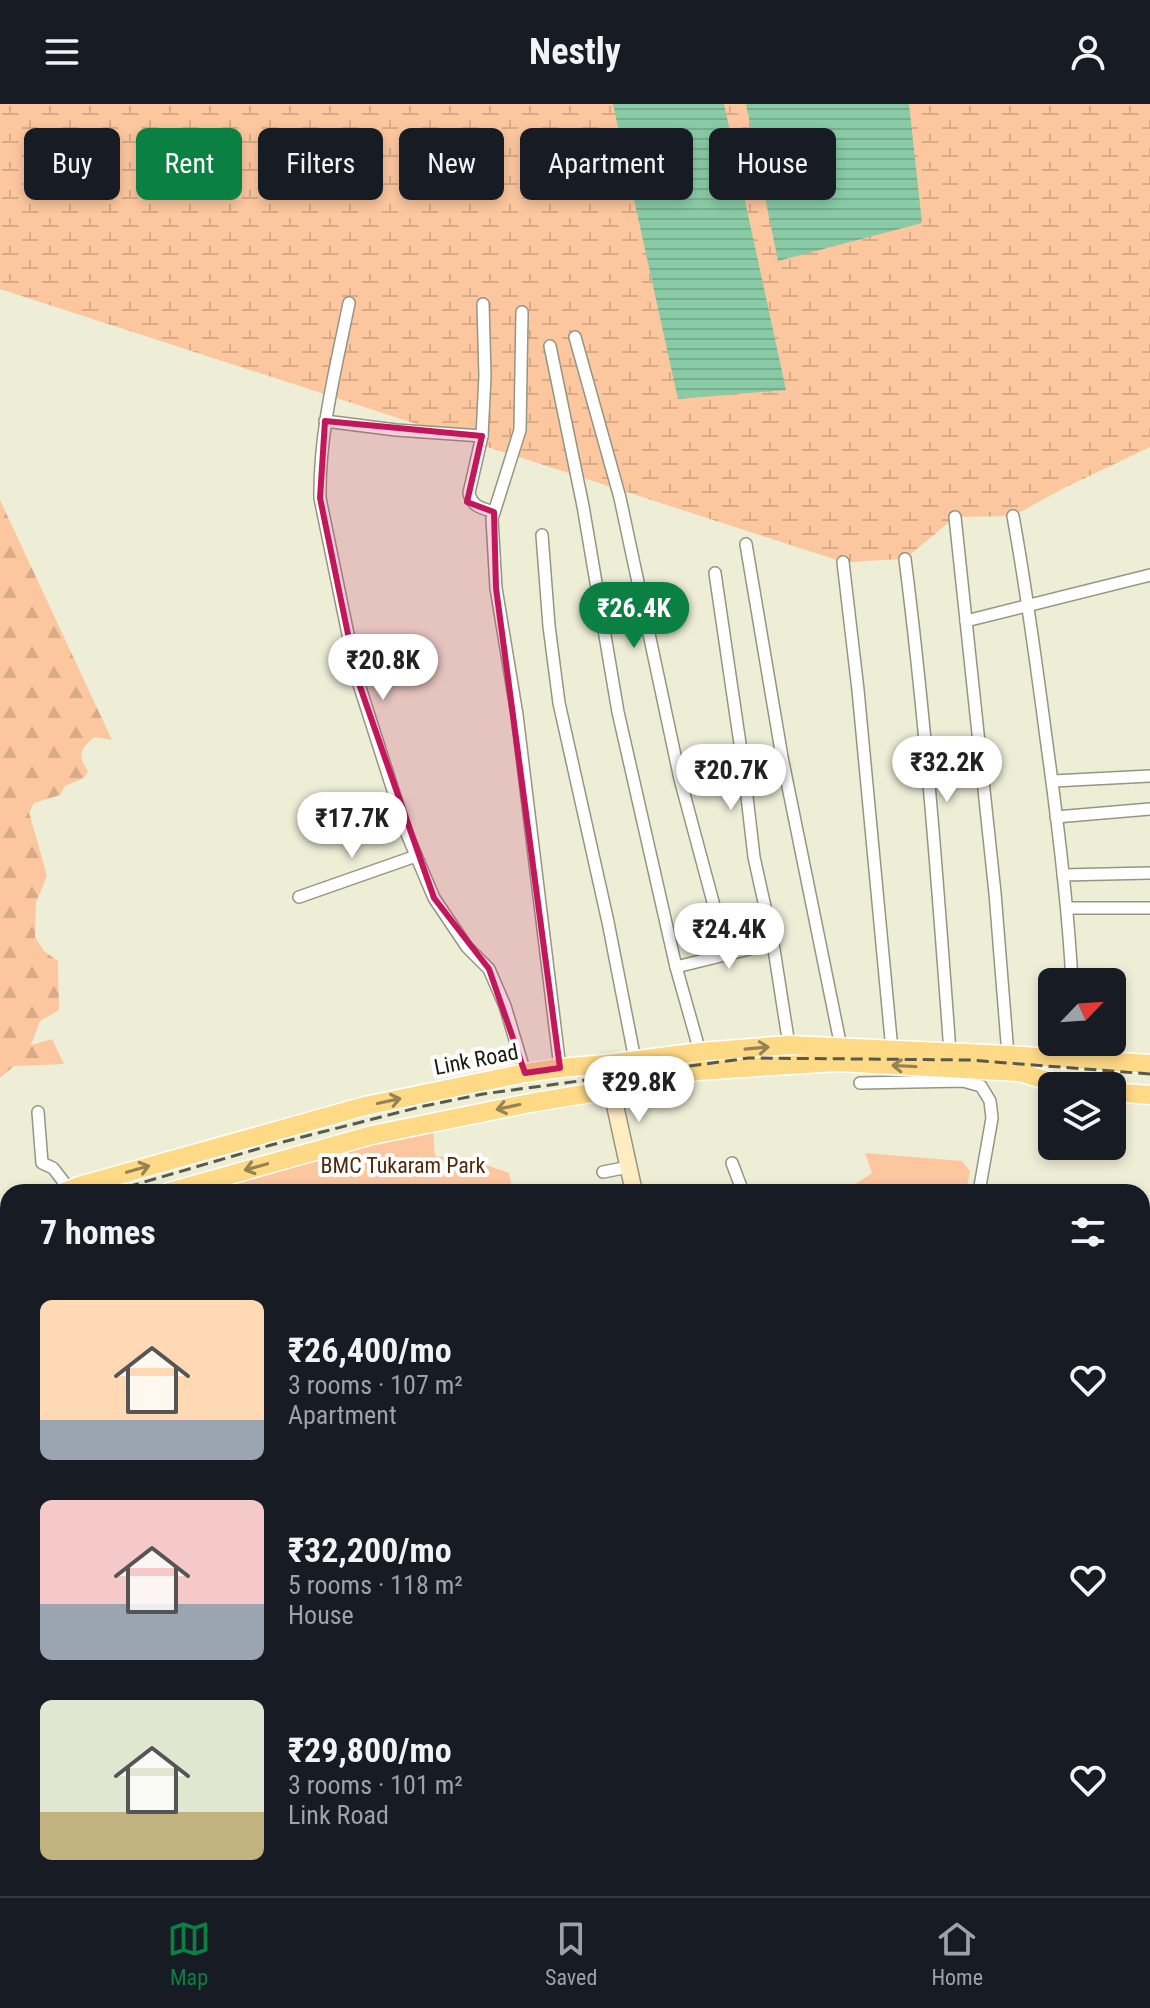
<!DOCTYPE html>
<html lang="en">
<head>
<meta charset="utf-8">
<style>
	body { margin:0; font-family:"Roboto Condensed",sans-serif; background:#20242c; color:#f1f3f6; height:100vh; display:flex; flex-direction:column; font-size:30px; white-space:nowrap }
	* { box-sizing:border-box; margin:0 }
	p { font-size:26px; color:#9ea1a6 }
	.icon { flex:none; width:44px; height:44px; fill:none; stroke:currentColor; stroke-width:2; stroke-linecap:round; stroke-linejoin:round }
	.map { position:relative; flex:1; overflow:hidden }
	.panel { position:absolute; left:0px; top:1080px; width:1150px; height:712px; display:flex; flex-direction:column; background:#171b24; border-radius:24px 24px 0 0; box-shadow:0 4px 12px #0003 }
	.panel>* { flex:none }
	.top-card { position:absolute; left:24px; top:24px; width:1102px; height:72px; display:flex; gap:16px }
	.needle { width:52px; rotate:65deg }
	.fabs { position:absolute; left:1038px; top:864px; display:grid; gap:16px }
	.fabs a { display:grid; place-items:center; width:88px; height:88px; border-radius:12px; background:#171b24; box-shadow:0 4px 12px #0003; font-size:40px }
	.price { position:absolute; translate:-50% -68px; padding:0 18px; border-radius:28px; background:#fff; color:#222; font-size:26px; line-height:52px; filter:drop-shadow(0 2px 4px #0008) }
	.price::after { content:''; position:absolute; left:50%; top:48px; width:24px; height:18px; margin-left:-12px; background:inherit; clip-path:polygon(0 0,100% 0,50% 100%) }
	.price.current { background:#0b8043; color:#fff }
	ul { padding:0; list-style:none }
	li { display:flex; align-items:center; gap:24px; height:200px; padding:0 40px }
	li span { display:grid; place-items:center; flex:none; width:224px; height:160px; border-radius:12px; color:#555 }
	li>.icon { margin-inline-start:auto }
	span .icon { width:96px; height:96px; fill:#fffc; stroke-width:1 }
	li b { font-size:34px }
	h2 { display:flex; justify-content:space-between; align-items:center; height:96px; padding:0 40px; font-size:34px }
	.pill { padding:0 28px; border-radius:12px; background:#171b24; box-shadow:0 4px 12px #0003; font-size:28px; line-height:72px }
	.pill.current { background:#0b8043; color:#fff }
	header { display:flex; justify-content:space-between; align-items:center; height:104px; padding:0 40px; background:#171b24; font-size:36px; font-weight:700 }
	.tabs { display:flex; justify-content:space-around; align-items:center; height:112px; border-top:2px solid #363941; background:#171b24; font-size:22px; color:#9ea1a6 }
	.tabs a { display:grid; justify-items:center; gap:4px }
	.tabs .current { color:#0b8043 }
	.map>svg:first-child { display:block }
</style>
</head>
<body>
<header><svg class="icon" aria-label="menu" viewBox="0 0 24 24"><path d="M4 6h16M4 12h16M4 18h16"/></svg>Nestly<svg class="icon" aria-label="person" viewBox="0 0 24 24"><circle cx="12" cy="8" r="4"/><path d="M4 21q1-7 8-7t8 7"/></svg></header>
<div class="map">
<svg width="1150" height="1792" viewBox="0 0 1150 1792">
	<defs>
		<pattern id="forest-firs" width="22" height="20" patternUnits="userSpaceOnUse" patternTransform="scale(2)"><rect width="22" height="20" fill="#fcc69f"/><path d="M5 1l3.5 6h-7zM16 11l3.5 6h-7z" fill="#d7aa88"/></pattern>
		<pattern id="wetland-marsh" width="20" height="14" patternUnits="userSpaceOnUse" patternTransform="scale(2)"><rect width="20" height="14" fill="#fcc69f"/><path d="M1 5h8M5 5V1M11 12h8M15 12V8" fill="none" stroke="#d7aa88"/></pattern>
		<pattern id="water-rules" width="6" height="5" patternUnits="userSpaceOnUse" patternTransform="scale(2)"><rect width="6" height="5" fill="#89cba6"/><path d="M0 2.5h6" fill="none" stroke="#76ae8e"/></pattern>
	</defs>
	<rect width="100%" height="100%" fill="#eeeed7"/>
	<!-- green -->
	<g fill="#fcc69f">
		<polygon points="433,1026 435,1052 472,1056 509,1069 513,1088 191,1088 322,1051"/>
		<polygon points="865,1049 962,1057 970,1067 968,1078 964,1088 852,1088 849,1084 872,1069"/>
		<polygon points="1142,1265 1150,1278 1150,1376 1142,1374"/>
		<polygon points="870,1784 973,1784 976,1792 871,1792"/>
	</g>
	<!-- forest -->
	<path fill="url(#forest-firs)" d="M0,396L112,636L94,633C80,646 77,651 88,667L84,674L65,682L60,691L34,699L29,708L47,772L36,798L35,833L44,847L58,857L59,906L40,917L31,941L52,935L64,960L14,962L0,974Z"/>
	<!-- wetland -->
	<polygon fill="url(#wetland-marsh)" points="0,0 1150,0 1150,343 1064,384 1013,412 955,413 905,455 843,458 0,185"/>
	<!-- water -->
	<g fill="url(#water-rules)">
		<polygon points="613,0 724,0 786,286 678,295"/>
		<polygon points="746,0 909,0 922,119 778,157"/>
	</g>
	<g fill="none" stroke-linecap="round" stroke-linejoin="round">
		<defs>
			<g id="street">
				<path d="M349,199C336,264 319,328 320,394L357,574L407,730L434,794L467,843L489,865L505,902L525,969"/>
				<path d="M483,200L485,272L482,332L469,389C472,403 482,404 494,408"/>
				<polyline points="522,208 520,326 492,415 496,484 517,611 560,964"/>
				<polyline points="575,233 620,394 680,675 727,850"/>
				<polyline points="550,242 583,402 618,608 676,863 700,948"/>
				<polyline points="325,317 396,326 482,332"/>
				<path d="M1013,412C1027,488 1037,565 1047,641C1058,720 1068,799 1072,878"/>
				<polyline points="955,413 995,789 1008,951"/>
				<polyline points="542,431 549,522 559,599 608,818 635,956"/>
				<polyline points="746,440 782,653 841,943"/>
				<path d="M905,455C926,619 938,784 950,948"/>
				<polyline points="843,458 858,586 892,946"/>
				<polyline points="715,469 744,667 754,753 773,839 789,941"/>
				<polyline points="966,517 1150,471"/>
				<polyline points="1053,677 1150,672"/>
				<polyline points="1056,713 1150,705"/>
				<polyline points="1063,771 1150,769"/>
				<polyline points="299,793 416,752"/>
				<polyline points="1067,804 1150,804"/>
				<polyline points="676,863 773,839"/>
				<polyline points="1075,938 1076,955"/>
				<polyline points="860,979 963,977 981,982 990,997 992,1014 979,1088"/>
				<polyline points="38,1008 42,1059 53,1064 70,1086"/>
				<polyline points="732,1059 743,1088"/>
				<polyline points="603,1068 629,1063"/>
				<polyline points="1142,1251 1150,1253"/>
				<polyline points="0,1326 8,1321"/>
				<polyline points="1142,1383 1150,1385"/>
				<polyline points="1142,1440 1150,1430"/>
				<polyline points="0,1557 8,1555"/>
				<polyline points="0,1736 8,1732"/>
				<polyline points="0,1772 8,1775"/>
				<polyline points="18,1784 25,1792"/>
				<polyline points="260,1784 264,1792"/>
				<polyline points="782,1784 783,1792"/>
				<polyline points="58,1792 77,1784"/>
				<polyline points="357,1792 366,1784"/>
			</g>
			<g id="secondary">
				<polyline points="606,960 634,1088"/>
				<polyline points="1142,1755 1150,1759"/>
				<polyline points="696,1792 728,1784"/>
			</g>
			<g id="primary">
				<polyline points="1112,988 1150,991"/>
				<polyline points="64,1088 79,1082 365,1002 525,969 560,964 606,960 700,948 789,941 1008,951 1150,960"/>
				<polyline points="169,1088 372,1031 530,999 646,980 697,967 837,958 1020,968 1064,982"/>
				<polyline points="0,1112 8,1109"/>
				<polyline points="0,1138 8,1135"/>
			</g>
		</defs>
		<!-- street casing -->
		<use href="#street" stroke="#959580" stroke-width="14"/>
		<!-- secondary casing -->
		<use href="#secondary" stroke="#959580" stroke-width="19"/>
		<!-- primary casing -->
		<use href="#primary" stroke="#fff" stroke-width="21"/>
		<!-- street -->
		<use href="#street" stroke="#fff" stroke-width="11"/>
		<!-- secondary -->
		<use href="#secondary" stroke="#ffecc3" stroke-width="16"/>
		<!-- primary -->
		<use href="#primary" stroke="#fed986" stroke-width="18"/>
		<!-- rail -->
		<g stroke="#59594c" stroke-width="3" stroke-dasharray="12 6" stroke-linecap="butt">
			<polyline points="110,1088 271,1041 424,1002 483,990 749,954 969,956 1150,970"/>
			<polyline points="0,1134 8,1131"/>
		</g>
	</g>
	<!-- one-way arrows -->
	<defs><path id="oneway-shaft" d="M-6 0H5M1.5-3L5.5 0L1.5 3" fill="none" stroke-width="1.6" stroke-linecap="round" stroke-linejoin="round" transform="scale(2)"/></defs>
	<g stroke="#978352">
		<use href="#oneway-shaft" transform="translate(757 944) rotate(-5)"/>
		<use href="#oneway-shaft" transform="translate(904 962) rotate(-177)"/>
		<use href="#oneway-shaft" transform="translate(389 997) rotate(-12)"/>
		<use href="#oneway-shaft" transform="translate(508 1003) rotate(168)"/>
		<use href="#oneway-shaft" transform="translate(256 1063) rotate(164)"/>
		<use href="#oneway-shaft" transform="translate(138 1065) rotate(-16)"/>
	</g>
	<!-- marked area -->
	<path fill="#c2185b" fill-opacity="0.2" stroke="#c2185b" stroke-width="6" stroke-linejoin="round" d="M325,317L482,332L467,398L494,408L496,484L560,964L525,969L489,865L434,794L357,574L320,394Z"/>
	<g text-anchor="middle" stroke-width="8" stroke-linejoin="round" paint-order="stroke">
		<!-- street labels -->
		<g font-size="22" fill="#1a1a12" stroke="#fff">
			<text transform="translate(476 955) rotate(-11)" y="8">Link Road</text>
		</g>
		<!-- park labels -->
		<g font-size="22" fill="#4f2a0a" stroke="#fff">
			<text x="403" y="1069">BMC Tukaram Park</text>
		</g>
	</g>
</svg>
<div class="fabs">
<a><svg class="needle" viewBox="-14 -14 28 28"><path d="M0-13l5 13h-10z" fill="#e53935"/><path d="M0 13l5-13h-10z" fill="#9ea1a6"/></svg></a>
<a><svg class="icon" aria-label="layers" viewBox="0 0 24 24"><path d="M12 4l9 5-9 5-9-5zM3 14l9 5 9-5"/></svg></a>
</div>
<b class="price current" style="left:634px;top:546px">₹26.4K</b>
<b class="price" style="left:383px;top:598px">₹20.8K</b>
<b class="price" style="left:947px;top:700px">₹32.2K</b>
<b class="price" style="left:731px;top:708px">₹20.7K</b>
<b class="price" style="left:352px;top:756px">₹17.7K</b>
<b class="price" style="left:729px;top:867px">₹24.4K</b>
<b class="price" style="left:639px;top:1020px">₹29.8K</b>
<div class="top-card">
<a class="pill">Buy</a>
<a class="pill current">Rent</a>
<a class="pill">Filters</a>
<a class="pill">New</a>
<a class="pill">Apartment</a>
<a class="pill">House</a>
</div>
<section class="panel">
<h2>7 homes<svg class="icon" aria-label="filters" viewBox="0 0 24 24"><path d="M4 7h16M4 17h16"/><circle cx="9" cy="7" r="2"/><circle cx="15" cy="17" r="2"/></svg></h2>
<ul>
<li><span style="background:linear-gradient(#ffd9b3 75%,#9aa5b1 0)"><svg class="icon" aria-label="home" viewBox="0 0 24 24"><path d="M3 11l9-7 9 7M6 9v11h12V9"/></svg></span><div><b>₹26,400/mo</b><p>3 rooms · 107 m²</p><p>Apartment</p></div><svg class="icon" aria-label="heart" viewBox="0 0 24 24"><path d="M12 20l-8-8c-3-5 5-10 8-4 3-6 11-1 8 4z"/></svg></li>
<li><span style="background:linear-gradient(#f6c9c9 65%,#9aa5b1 0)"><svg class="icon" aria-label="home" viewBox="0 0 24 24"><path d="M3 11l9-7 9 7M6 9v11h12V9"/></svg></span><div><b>₹32,200/mo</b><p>5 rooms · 118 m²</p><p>House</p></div><svg class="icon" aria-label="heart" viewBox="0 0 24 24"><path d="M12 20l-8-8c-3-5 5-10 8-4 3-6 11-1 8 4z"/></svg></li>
<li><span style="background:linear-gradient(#dfe7d0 70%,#c2b280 0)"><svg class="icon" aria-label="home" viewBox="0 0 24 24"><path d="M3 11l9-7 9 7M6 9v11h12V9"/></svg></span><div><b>₹29,800/mo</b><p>3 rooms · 101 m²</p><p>Link Road</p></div><svg class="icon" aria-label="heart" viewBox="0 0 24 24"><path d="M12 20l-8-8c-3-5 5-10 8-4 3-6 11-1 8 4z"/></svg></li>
</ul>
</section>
</div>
<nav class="tabs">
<a class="current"><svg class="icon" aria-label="map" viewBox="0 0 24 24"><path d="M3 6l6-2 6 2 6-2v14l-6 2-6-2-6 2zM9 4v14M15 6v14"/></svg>Map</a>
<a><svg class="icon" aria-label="saved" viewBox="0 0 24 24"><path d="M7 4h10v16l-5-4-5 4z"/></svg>Saved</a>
<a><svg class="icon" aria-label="home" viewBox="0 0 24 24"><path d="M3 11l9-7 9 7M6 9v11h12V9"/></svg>Home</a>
</nav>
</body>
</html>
